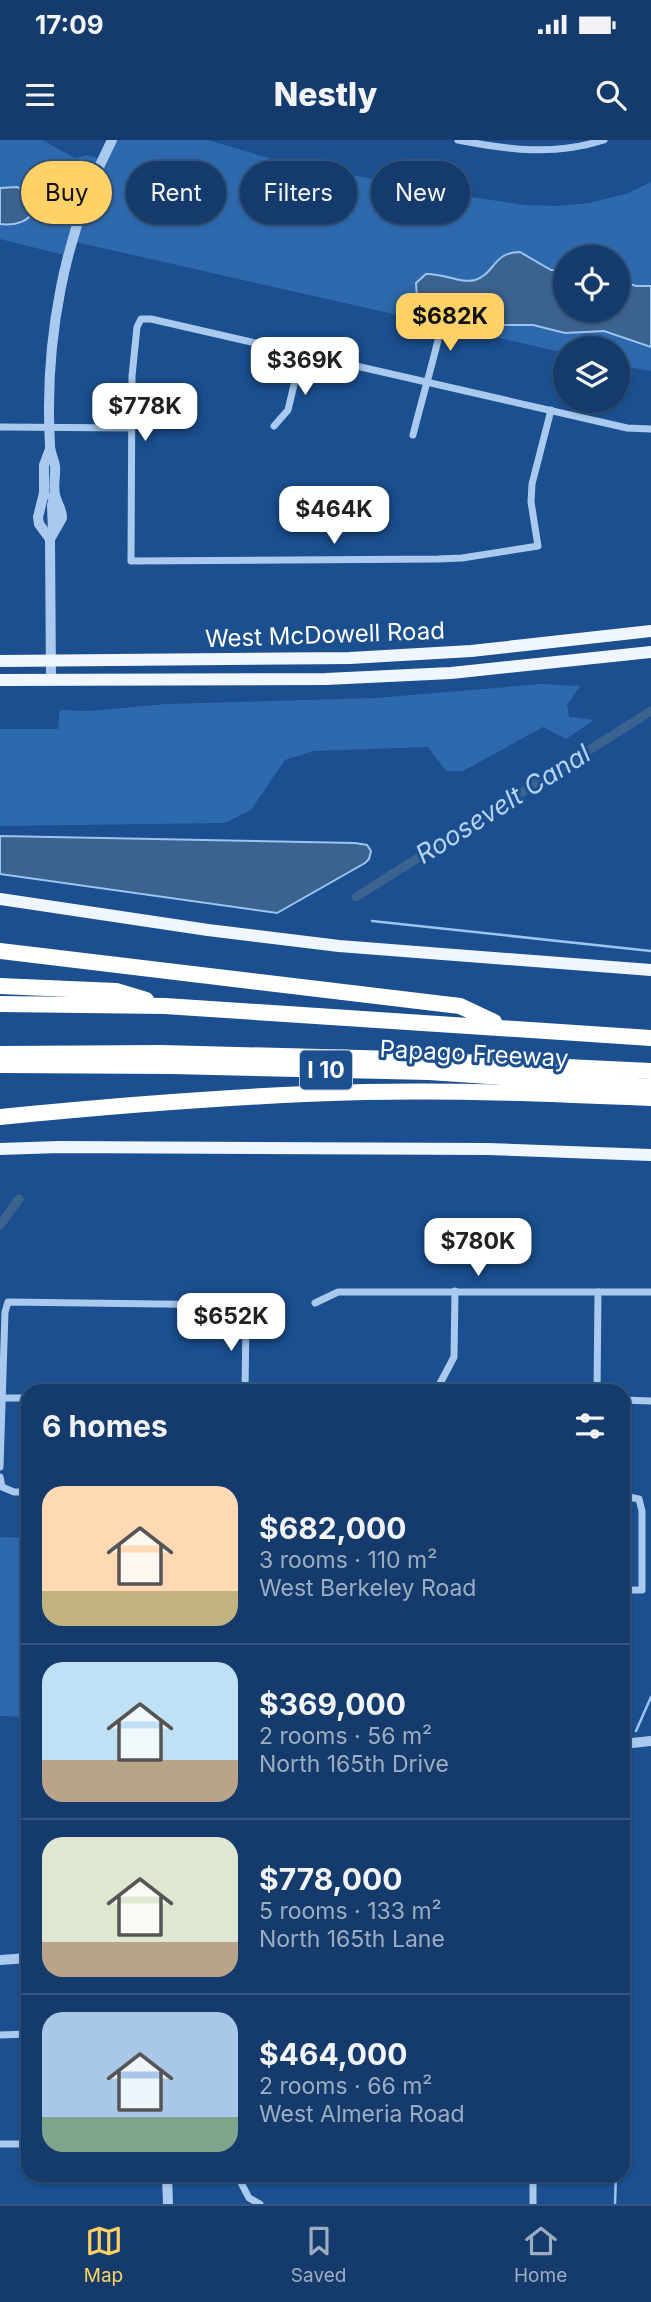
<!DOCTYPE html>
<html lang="en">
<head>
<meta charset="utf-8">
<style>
	body { margin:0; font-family:Inter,sans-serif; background:#1d4271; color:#f1f3f6; height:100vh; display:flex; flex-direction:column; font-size:26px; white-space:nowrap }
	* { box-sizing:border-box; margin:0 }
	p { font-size:23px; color:#9dadc1 }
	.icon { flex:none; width:38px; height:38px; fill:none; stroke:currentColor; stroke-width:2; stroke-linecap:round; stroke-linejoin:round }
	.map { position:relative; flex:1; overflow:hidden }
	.panel { position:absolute; left:21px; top:1244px; width:609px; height:798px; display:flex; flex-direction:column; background:#143b6b; border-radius:21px; box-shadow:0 2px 5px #0004,0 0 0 2px #33557e }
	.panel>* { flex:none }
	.top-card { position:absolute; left:21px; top:21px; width:609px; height:63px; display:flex; gap:14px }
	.tools { position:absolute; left:553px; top:105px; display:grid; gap:14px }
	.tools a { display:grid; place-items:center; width:77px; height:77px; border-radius:50%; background:#143b6b; box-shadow:0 2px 5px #0004,0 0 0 2px #33557e; font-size:35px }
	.price { position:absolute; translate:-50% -60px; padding:0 16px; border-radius:14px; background:#fff; color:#222; font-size:23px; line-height:46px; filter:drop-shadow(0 2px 4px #0008) }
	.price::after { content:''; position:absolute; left:50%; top:42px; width:21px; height:16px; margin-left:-10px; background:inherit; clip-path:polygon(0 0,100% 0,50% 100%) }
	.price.selected { background:#ffd166; color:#111 }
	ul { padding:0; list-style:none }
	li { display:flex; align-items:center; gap:21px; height:175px; padding:0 21px }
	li+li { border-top:2px solid #33557e }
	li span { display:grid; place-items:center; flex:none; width:196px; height:140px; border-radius:21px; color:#555 }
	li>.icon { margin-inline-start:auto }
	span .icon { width:84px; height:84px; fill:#fffc; stroke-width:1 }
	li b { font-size:30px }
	h2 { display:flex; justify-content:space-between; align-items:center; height:84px; padding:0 21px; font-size:30px }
	.pill { padding:0 24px; border-radius:32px; background:#143b6b; box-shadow:0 2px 5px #0004,0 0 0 2px #33557e; font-size:24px; line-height:63px }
	.pill.selected { background:#ffd166; color:#111 }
	.status { display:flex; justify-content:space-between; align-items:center; height:49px; padding:0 35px; background:#143b6b; direction:ltr }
	.status svg { height:19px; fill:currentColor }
	header { display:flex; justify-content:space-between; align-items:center; height:91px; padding:0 21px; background:#143b6b; font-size:32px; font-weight:800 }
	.tab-bar { display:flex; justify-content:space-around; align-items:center; height:98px; border-top:2px solid #33557e; background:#143b6b; font-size:19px; color:#9dadc1 }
	.tab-bar a { display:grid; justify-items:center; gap:4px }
	.tab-bar .selected { color:#ffd166 }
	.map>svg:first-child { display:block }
</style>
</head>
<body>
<div class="status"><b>17:09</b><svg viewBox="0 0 49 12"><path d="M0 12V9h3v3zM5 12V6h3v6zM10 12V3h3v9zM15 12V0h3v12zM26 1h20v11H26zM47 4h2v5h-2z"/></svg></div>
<header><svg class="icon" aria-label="menu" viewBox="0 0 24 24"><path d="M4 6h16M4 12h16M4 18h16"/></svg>Nestly<svg class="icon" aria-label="search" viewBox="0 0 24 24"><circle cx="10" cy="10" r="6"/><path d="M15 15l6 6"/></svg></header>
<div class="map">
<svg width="651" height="2064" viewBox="0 0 651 2064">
	<rect width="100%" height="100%" fill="#1b4f8f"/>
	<!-- green -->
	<g fill="#2e69ad" fill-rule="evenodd">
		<path d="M0,0H42L75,18L88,15L103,20L112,0H208L275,20L450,54L525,65L557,66L589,63L629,53L651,42V231L618,225V208H565V213L80,103L72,102L68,116L0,99ZM565,117H618V170H565Z"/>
		<polygon points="542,544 580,546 567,565 569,577 594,580 566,599 543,587 463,631 446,631 428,607 313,611 285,620 251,670 225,683 0,686 0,589 58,589 60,570 88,571 166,564 375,558"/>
		<polygon points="0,1397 28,1398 28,1577 0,1576"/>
	</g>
	<!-- water -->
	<g fill="#3c6290" stroke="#9cc4f0" stroke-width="2">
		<path d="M17,47C46,59 36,88 0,84V48Z"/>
		<path d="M520,112L551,130L565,131V170H618V140L636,146H651V207L604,191L565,193L533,185H496L459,172L431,169L422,165L417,158L416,143L426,134C443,133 461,144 475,140C495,134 493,112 520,112Z"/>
		<polygon points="0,696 355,703 367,705 371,711 369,719 365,723 277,773 0,734"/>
	</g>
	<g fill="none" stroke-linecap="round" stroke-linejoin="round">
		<!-- stream -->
		<g stroke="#9cc4f0" stroke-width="2.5">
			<polyline points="372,781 651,811"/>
			<polyline points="636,1591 651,1557"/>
			<polyline points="623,1927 628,1860 628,1615"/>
			<polyline points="615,2064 616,2035"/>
		</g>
		<!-- canal -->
		<g stroke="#3c6290" stroke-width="9">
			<polyline points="356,757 651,571"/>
			<polyline points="0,1085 19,1059"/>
		</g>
		<!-- minor -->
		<g stroke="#a9c9ee" stroke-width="7">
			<path d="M458,0C509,10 554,16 604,0"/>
			<polyline points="551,270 532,344 531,362 538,406 462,418 438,419 131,421 132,236 137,187 141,179 151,179 627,288 651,289"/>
			<polyline points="274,286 288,270 302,211"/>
			<polyline points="0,287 131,288"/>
			<path d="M413,295C423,255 435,216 444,175"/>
			<polyline points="315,1163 338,1152 651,1152"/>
			<polyline points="436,1251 454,1217 455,1151"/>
			<polyline points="597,1251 598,1152"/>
			<polyline points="2,1258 28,1258"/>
			<polyline points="623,1260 651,1261"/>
			<polyline points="0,1327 5,1172 8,1162 236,1165 242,1171 246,1180 245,1251"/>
			<polyline points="0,1337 2,1347 14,1352 28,1352"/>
			<polyline points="623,1356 639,1359 642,1371 642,1450 623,1450"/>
			<polyline points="0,1895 28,1894"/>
			<polyline points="0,2004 28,2004"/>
			<polyline points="237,2035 249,2058 260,2064"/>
			<polyline points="533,2064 533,2035"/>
		</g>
		<!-- tertiary -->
		<g stroke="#a9c9ee" stroke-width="10">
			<polyline points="50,309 44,325 44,353 38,377 39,384 50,399"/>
			<polyline points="52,357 55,357 52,365 53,393"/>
			<path d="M51,540L50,399L62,378C62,369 58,366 56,358C52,349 56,336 55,326C54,319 50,313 50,305C44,201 64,93 112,0"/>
			<polyline points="623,1604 651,1601"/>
			<polyline points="0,1820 28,1818"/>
			<polyline points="167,2035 168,2064"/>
		</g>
		<!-- primary -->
		<g stroke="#f0f6ff" stroke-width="12">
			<polyline points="0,521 350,518 471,511 651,491"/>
			<polyline points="0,540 326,539 451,533 651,512"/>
			<polyline points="0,759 208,790 339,806 651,830"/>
			<polyline points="0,1009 59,1007 488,1009 651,1015"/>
		</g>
		<!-- motorway -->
		<g stroke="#fff" stroke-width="16">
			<polyline points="0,811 460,866 494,882"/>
			<polyline points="0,846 116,851 146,860"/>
			<polyline points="0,864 165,866 651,898"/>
			<polyline points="0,914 161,913 398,919 651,931"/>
			<polyline points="0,925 171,926 429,932 651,947"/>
			<path d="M0,977C121,965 243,955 365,952C460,950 556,954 651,958"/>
		</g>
	</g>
	<g text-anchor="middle" stroke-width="6" stroke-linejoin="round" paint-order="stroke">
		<!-- shield labels -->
		<rect fill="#1b4f8f" stroke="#bbcadd" stroke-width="2" x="300" y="910.5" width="52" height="39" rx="5"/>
		<g font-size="23" font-weight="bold" fill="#fff">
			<text x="326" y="938">I 10</text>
		</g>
		<!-- street labels -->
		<g font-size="24" fill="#fff" stroke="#1b4f8f">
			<text transform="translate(325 495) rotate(-2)" y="8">West McDowell Road</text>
			<text transform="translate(474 914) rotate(3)" y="8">Papago Freeway</text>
		</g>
		<!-- water labels -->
		<g font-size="26" font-style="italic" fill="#b5d3f5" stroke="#1b4f8f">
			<text transform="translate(503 664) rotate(-32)" y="9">Roosevelt Canal</text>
		</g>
	</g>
</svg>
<div class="tools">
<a><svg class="icon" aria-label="locate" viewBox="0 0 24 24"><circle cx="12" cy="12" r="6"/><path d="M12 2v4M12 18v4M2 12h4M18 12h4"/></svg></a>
<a><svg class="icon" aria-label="layers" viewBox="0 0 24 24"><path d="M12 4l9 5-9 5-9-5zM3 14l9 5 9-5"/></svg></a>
</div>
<b class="price selected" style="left:450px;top:213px">$682K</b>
<b class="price" style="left:305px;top:257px">$369K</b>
<b class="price" style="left:145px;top:303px">$778K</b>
<b class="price" style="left:334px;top:406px">$464K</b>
<b class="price" style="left:478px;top:1138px">$780K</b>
<b class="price" style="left:231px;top:1213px">$652K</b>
<div class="top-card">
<a class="pill selected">Buy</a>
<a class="pill">Rent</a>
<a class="pill">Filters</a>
<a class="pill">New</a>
</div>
<section class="panel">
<h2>6 homes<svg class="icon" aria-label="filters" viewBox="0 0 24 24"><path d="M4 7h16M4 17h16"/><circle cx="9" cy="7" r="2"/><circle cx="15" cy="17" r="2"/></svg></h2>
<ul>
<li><span style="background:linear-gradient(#ffd9b3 75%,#c2b280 0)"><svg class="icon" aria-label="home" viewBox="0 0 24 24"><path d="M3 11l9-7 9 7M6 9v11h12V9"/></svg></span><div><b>$682,000</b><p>3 rooms · 110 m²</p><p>West Berkeley Road</p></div></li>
<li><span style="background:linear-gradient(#bfe0f5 70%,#b9a48a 0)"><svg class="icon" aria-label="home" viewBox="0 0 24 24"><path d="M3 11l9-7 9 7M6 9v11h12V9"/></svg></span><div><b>$369,000</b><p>2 rooms · 56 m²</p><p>North 165th Drive</p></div></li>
<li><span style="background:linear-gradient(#dfe7d0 75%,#b9a48a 0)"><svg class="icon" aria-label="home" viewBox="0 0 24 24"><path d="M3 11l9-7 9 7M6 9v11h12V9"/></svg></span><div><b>$778,000</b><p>5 rooms · 133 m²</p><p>North 165th Lane</p></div></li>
<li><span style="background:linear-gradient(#a9c7e8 75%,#7fa58c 0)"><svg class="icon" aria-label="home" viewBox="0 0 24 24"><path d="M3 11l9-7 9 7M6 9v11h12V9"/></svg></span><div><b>$464,000</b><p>2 rooms · 66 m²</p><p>West Almeria Road</p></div></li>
</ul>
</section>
</div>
<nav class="tab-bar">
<a class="selected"><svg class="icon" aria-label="map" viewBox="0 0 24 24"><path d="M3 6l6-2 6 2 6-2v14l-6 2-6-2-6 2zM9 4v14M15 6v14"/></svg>Map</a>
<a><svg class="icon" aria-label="saved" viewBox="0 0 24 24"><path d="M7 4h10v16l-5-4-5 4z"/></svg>Saved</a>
<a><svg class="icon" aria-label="home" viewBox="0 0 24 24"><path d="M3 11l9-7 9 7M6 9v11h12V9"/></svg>Home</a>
</nav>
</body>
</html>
